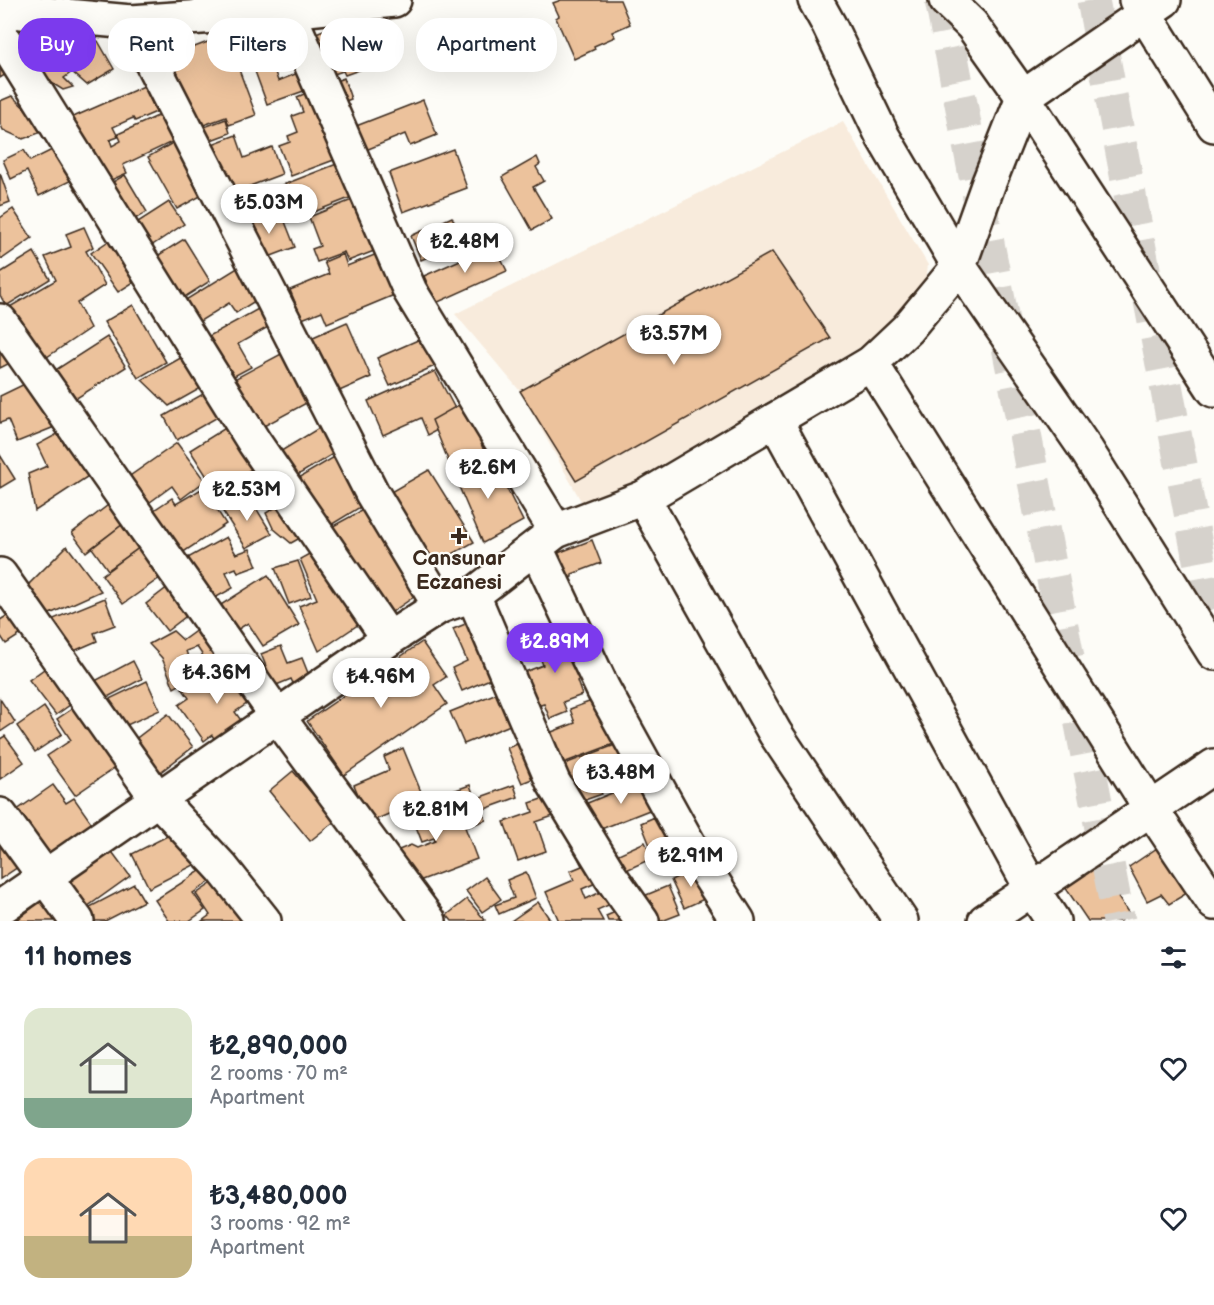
<!DOCTYPE html>
<html lang="en">
<head>
<meta charset="utf-8">
<style>
	body { margin:0; font-family:"Balsamiq Sans",sans-serif; background:#f6f6f7; color:#1f2937; height:100vh; display:flex; flex-direction:column; font-size:22px; white-space:nowrap }
	* { box-sizing:border-box; margin:0 }
	p { font-size:20px; color:#747a83 }
	.icon { flex:none; width:33px; height:33px; fill:none; stroke:currentColor; stroke-width:2; stroke-linecap:round; stroke-linejoin:round }
	.map { position:relative; height:921px; overflow:hidden }
	.sheet { display:flex; flex-direction:column; background:#fff; flex:1 }
	.sheet>* { flex:none }
	.top-card { position:absolute; left:18px; top:18px; width:600px; height:54px; display:flex; gap:12px }
	.price { position:absolute; translate:-50% -51px; padding:0 14px; border-radius:21px; background:#fff; color:#222; font-size:20px; line-height:39px; filter:drop-shadow(0 2px 3px #0008) }
	.price::after { content:''; position:absolute; left:50%; top:36px; width:18px; height:14px; margin-left:-9px; background:inherit; clip-path:polygon(0 0,100% 0,50% 100%) }
	.price.selected { background:#7c3aed; color:#fff }
	ul { padding:0; list-style:none }
	li { display:flex; align-items:center; gap:18px; height:150px; padding:0 24px }
	li span { display:grid; place-items:center; flex:none; width:168px; height:120px; border-radius:18px; color:#555 }
	li>.icon { margin-inline-start:auto }
	span .icon { width:72px; height:72px; fill:#fffc; stroke-width:1 }
	li b { font-size:26px }
	h2 { display:flex; justify-content:space-between; align-items:center; height:72px; padding:0 24px; font-size:26px }
	.chip { padding:0 21px; border-radius:24px; background:#fff; box-shadow:0 6px 24px #0002; font-size:21px; line-height:54px }
	.chip.selected { background:#7c3aed; color:#fff }
	.map>svg:first-child { display:block }
</style>
</head>
<body>
<div class="map">
<svg width="1214" height="921" viewBox="0 0 1214 921">
	<rect width="100%" height="100%" fill="#fdfcf7"/>
	<filter id="ink" filterUnits="userSpaceOnUse"><feTurbulence type="fractalNoise" baseFrequency=".0167" numOctaves="2"/><feDisplacementMap in="SourceGraphic" scale="12" xChannelSelector="R" yChannelSelector="G"/><feConvolveMatrix kernelMatrix="1 2 1 2 8 2 1 2 1" color-interpolation-filters="sRGB"/></filter>
	<g filter="url(#ink)">
		<!-- built -->
		<polygon fill="#f8ebdc" points="843,122 928,265 926,281 869,342 586,510 520,391 455,314"/>
		<!-- building -->
		<g fill="#ecc29c" stroke="#3b2a1e" stroke-width="1.5">
			<polygon points="561,0 620,0 630,24 612,32 615,37 594,46 595,49 574,59 556,18 559,16 553,3"/>
			<polygon points="336,25 342,40 316,50 311,35"/>
			<polygon points="42,29 56,56 30,70 15,44"/>
			<polygon points="389,33 398,56 345,75 343,71 328,76 321,58"/>
			<polygon points="226,35 256,115 229,125 226,117 198,127 171,56"/>
			<polygon points="56,37 82,37 86,51 93,49 91,42 98,41 114,69 87,85 72,72 64,78 73,87 63,90 52,83 43,91 40,72 69,60"/>
			<polygon points="267,49 278,81 308,69 315,87 267,104 249,55"/>
			<polygon points="0,60 8,73 0,78"/>
			<polygon points="344,78 351,99 335,105 327,84"/>
			<polygon points="144,86 156,112 135,121 133,118 113,127 118,137 110,140 112,146 121,141 118,134 162,114 174,141 123,165 127,173 100,185 71,118"/>
			<polygon points="316,89 342,157 291,176 279,146 290,142 288,136 298,132 292,116 303,112 297,97"/>
			<polygon points="12,96 47,130 23,139 3,130 0,123 0,101"/>
			<polygon points="423,100 437,135 410,146 405,134 361,152 351,128"/>
			<polygon points="226,119 230,133 203,143 199,129"/>
			<polygon points="236,135 244,158 272,147 282,174 226,195 207,146"/>
			<polygon points="176,141 206,193 177,209 148,157"/>
			<polygon points="60,146 76,178 39,196 27,171 11,179 3,160 24,150 30,161"/>
			<polygon points="453,149 467,188 403,212 389,173"/>
			<polygon points="537,157 540,164 536,167 544,181 533,187 552,219 532,230 502,177"/>
			<polygon points="347,160 360,194 288,222 275,188"/>
			<polygon points="0,173 10,202 0,206"/>
			<polygon points="125,175 147,212 126,224 104,187"/>
			<polygon points="362,196 382,248 348,261 344,252 317,262 312,249 320,246 309,217"/>
			<polygon points="169,202 184,224 142,252 127,229"/>
			<polygon points="13,209 32,238 2,259 0,257 0,218"/>
			<polygon points="280,209 295,247 258,261 243,223"/>
			<polygon points="452,217 463,242 421,260 411,236"/>
			<polygon points="84,227 93,247 86,251 105,285 77,303 90,328 44,359 8,308 56,280 45,257 71,247 66,234"/>
			<polygon points="184,239 210,281 180,300 154,258"/>
			<polygon points="110,240 137,280 118,292 91,253"/>
			<polygon points="494,245 507,271 436,303 424,276"/>
			<polygon points="34,252 50,279 6,306 0,295 0,273"/>
			<polygon points="382,252 399,293 327,323 322,311 302,319 290,290 329,274 324,262 343,254 347,266"/>
			<polygon points="772,252 830,338 576,481 520,391"/>
			<polygon points="239,267 258,299 236,313 229,303 197,323 184,301"/>
			<polygon points="133,305 166,362 138,378 104,322"/>
			<polygon points="260,308 270,326 238,344 251,367 223,382 200,341"/>
			<polygon points="347,322 371,377 335,393 311,338"/>
			<polygon points="427,336 439,364 390,386 377,358"/>
			<polygon points="0,337 14,361 0,368"/>
			<polygon points="107,337 126,367 72,401 54,371"/>
			<polygon points="191,352 210,383 169,406 142,380"/>
			<polygon points="285,352 312,400 251,433 225,384"/>
			<polygon points="435,371 460,418 428,435 421,418 383,435 368,401"/>
			<polygon points="37,378 57,426 17,442 8,420 0,423 0,396"/>
			<polygon points="212,389 225,413 177,440 164,416"/>
			<polygon points="464,402 484,451 450,465 432,420"/>
			<polygon points="235,422 260,464 216,491 190,450"/>
			<polygon points="327,423 341,449 288,481 273,456"/>
			<polygon points="63,431 90,475 35,511 28,474 47,466 37,445"/>
			<polygon points="177,443 205,481 181,499 172,486 146,505 127,478"/>
			<polygon points="341,453 370,501 321,531 292,482"/>
			<polygon points="0,455 15,479 0,488"/>
			<polygon points="492,459 523,521 483,543 454,475"/>
			<polygon points="429,470 474,542 426,569 382,497"/>
			<polygon points="203,488 226,524 179,555 151,512 172,498 176,504"/>
			<polygon points="248,495 272,534 246,548 222,510"/>
			<polygon points="288,500 309,533 291,543 273,528 266,513"/>
			<polygon points="112,502 127,521 86,552 72,533"/>
			<polygon points="370,506 421,592 386,616 324,531"/>
			<polygon points="127,521 143,545 108,570 92,548"/>
			<polygon points="226,537 236,554 250,549 257,566 238,573 236,568 226,572 233,588 213,599 186,559"/>
			<polygon points="592,540 601,563 572,574 572,577 559,583 552,569 563,565 558,553"/>
			<polygon points="143,545 164,575 123,604 102,575"/>
			<polygon points="67,546 101,591 43,617 26,587"/>
			<polygon points="320,548 368,618 319,651 299,606 317,599 300,559"/>
			<polygon points="298,561 311,596 289,604 275,568"/>
			<polygon points="268,575 299,625 263,646 248,623 232,633 216,608"/>
			<polygon points="173,583 194,610 167,631 146,604"/>
			<polygon points="105,598 115,625 94,633 97,641 67,654 46,622"/>
			<polygon points="13,612 26,631 6,644 0,635 0,620"/>
			<polygon points="473,621 497,676 462,691 452,668 467,661 453,629"/>
			<polygon points="205,624 229,659 211,668 197,647 186,651 195,676 174,688 162,658 149,644 173,631 183,640"/>
			<polygon points="563,628 588,677 577,681 582,695 563,702 567,712 550,719 544,704 534,707 522,673 543,665 533,639"/>
			<polygon points="422,642 446,677 434,685 447,704 344,775 307,721"/>
			<polygon points="281,646 288,663 302,658 312,683 296,690 291,679 274,686 261,654"/>
			<polygon points="133,661 142,679 102,700 93,682"/>
			<polygon points="51,664 78,699 56,715 29,680"/>
			<polygon points="237,668 257,697 235,712 245,726 218,745 212,735 204,741 179,705 189,698 182,688 202,674 211,686"/>
			<polygon points="147,681 160,710 116,730 103,702"/>
			<polygon points="598,685 619,742 558,765 549,733 575,723 570,709 589,702 585,689"/>
			<polygon points="502,691 515,723 464,744 450,712"/>
			<polygon points="0,699 15,722 0,732"/>
			<polygon points="81,703 123,762 75,795 47,756 71,740 57,719"/>
			<polygon points="44,707 62,734 35,752 17,726"/>
			<polygon points="168,714 193,747 154,777 129,744"/>
			<polygon points="5,736 24,762 0,779 0,739"/>
			<polygon points="528,740 542,775 522,783 507,748"/>
			<polygon points="623,742 633,769 597,782 602,794 582,801 554,768"/>
			<polygon points="403,748 424,799 370,822 354,785 389,770 384,757"/>
			<polygon points="293,771 335,821 310,841 269,791"/>
			<polygon points="646,779 657,807 596,831 585,804"/>
			<polygon points="53,785 66,803 74,798 95,828 45,863 10,815"/>
			<polygon points="470,785 475,799 514,785 518,797 482,810 486,820 466,827 453,791"/>
			<polygon points="556,794 562,813 536,822 546,851 518,861 504,822 533,812 530,803"/>
			<polygon points="453,795 477,859 406,886 394,852 411,845 417,848 435,841 434,838 422,842 410,811"/>
			<polygon points="666,812 677,837 651,848 641,823"/>
			<polygon points="0,828 24,863 0,879"/>
			<polygon points="181,829 198,863 149,888 132,854"/>
			<polygon points="645,842 653,858 622,872 614,856"/>
			<polygon points="1163,844 1192,890 1169,904 1161,894 1147,901 1129,867"/>
			<polygon points="683,846 690,862 666,873 659,856"/>
			<polygon points="110,849 130,876 84,909 64,882"/>
			<polygon points="592,850 605,879 582,889 586,899 609,888 615,902 597,910 603,921 559,921 546,892 574,880 570,871 582,866 577,856"/>
			<polygon points="1096,865 1130,915 1120,921 1088,921 1063,884"/>
			<polygon points="697,867 711,896 684,908 671,880"/>
			<polygon points="203,869 211,881 193,893 205,910 189,921 169,921 155,900"/>
			<polygon points="526,872 536,898 499,914 495,905 514,898 507,880"/>
			<polygon points="485,877 501,899 482,912 466,891"/>
			<polygon points="217,880 245,921 202,921 210,915 196,894"/>
			<polygon points="134,884 144,901 105,921 95,921 88,908"/>
			<polygon points="668,886 680,914 662,921 648,921 639,898"/>
			<polygon points="43,899 61,921 16,921"/>
			<polygon points="467,899 485,920 483,921 452,921 447,915"/>
			<polygon points="538,902 551,921 511,921"/>
			<polygon points="627,907 632,921 608,921 606,916"/>
		</g>
		<g fill="none" stroke-linecap="round" stroke-linejoin="round">
			<!-- primary-tunnel -->
			<g stroke="#d6d2cc" stroke-width="33" stroke-dasharray="33 16" stroke-linecap="butt">
				<polyline points="941,0 1119,921"/>
				<polyline points="1093,0 1214,639"/>
			</g>
			<defs>
				<g id="minor">
					<polyline points="815,0 829,25 883,137 959,266 1087,451 1214,653"/>
					<polyline points="946,0 972,25 1023,97 1214,390"/>
					<polyline points="1136,0 1214,125"/>
					<polyline points="0,10 131,22 288,11 394,0"/>
					<polyline points="288,11 410,291 556,531"/>
					<polyline points="131,22 372,493 440,606"/>
					<polyline points="0,34 254,442 389,639"/>
					<polyline points="0,321 278,717 429,921"/>
					<polyline points="871,363 1151,809 1214,903"/>
					<polyline points="775,420 1032,889 1053,921"/>
					<polyline points="643,498 775,733 901,921"/>
					<polyline points="536,548 603,689 688,843 738,921"/>
					<polyline points="0,575 157,798 222,868 264,921"/>
					<polyline points="473,595 553,782 611,877 642,921"/>
					<polyline points="0,815 77,921"/>
					<polyline points="0,908 389,639 440,606 473,595 556,531 643,498 871,363 907,329 959,266 988,185 1023,97 1164,0"/>
				</g>
				<polyline id="tertiary" points="985,921 1214,766"/>
			</defs>
			<!-- minor casing -->
			<use href="#minor" stroke="#3b2a1e" stroke-width="38"/>
			<!-- tertiary casing -->
			<use href="#tertiary" stroke="#3b2a1e" stroke-width="38"/>
			<!-- minor -->
			<use href="#minor" stroke="#fdfcf7" stroke-width="33"/>
			<!-- tertiary -->
			<use href="#tertiary" stroke="#fdfcf7" stroke-width="33"/>
		</g>
	</g>
	<!-- markers -->
	<path fill="#3b2a1e" stroke="#fdfcf7" stroke-width="2" d="M456 527h6v6h6v6h-6v6h-6v-6h-6v-6h6z"/>
	<g text-anchor="middle" stroke-width="4.5" stroke-linejoin="round" paint-order="stroke">
		<!-- poi labels -->
		<g font-size="21" font-weight="bold" fill="#3b2a1e" stroke="#fdfcf7">
			<text x="459" y="565">Cansunar<tspan x="459" dy="24">Eczanesi</tspan></text>
		</g>
	</g>
</svg>
<b class="price" style="left:269px;top:235px">₺5.03M</b>
<b class="price" style="left:465px;top:274px">₺2.48M</b>
<b class="price" style="left:674px;top:366px">₺3.57M</b>
<b class="price" style="left:488px;top:500px">₺2.6M</b>
<b class="price" style="left:247px;top:522px">₺2.53M</b>
<b class="price selected" style="left:555px;top:674px">₺2.89M</b>
<b class="price" style="left:217px;top:705px">₺4.36M</b>
<b class="price" style="left:381px;top:709px">₺4.96M</b>
<b class="price" style="left:621px;top:805px">₺3.48M</b>
<b class="price" style="left:436px;top:842px">₺2.81M</b>
<b class="price" style="left:691px;top:888px">₺2.91M</b>
<div class="top-card">
<a class="chip selected">Buy</a>
<a class="chip">Rent</a>
<a class="chip">Filters</a>
<a class="chip">New</a>
<a class="chip">Apartment</a>
</div>
</div>
<section class="sheet">
<h2>11 homes<svg class="icon" aria-label="filters" viewBox="0 0 24 24"><path d="M4 7h16M4 17h16"/><circle cx="9" cy="7" r="2"/><circle cx="15" cy="17" r="2"/></svg></h2>
<ul>
<li><span style="background:linear-gradient(#dfe7d0 75%,#7fa58c 0)"><svg class="icon" aria-label="home" viewBox="0 0 24 24"><path d="M3 11l9-7 9 7M6 9v11h12V9"/></svg></span><div><b>₺2,890,000</b><p>2 rooms · 70 m²</p><p>Apartment</p></div><svg class="icon" aria-label="heart" viewBox="0 0 24 24"><path d="M12 20l-8-8c-3-5 5-10 8-4 3-6 11-1 8 4z"/></svg></li>
<li><span style="background:linear-gradient(#ffd9b3 65%,#c2b280 0)"><svg class="icon" aria-label="home" viewBox="0 0 24 24"><path d="M3 11l9-7 9 7M6 9v11h12V9"/></svg></span><div><b>₺3,480,000</b><p>3 rooms · 92 m²</p><p>Apartment</p></div><svg class="icon" aria-label="heart" viewBox="0 0 24 24"><path d="M12 20l-8-8c-3-5 5-10 8-4 3-6 11-1 8 4z"/></svg></li>
</ul>
</section>
</body>
</html>
